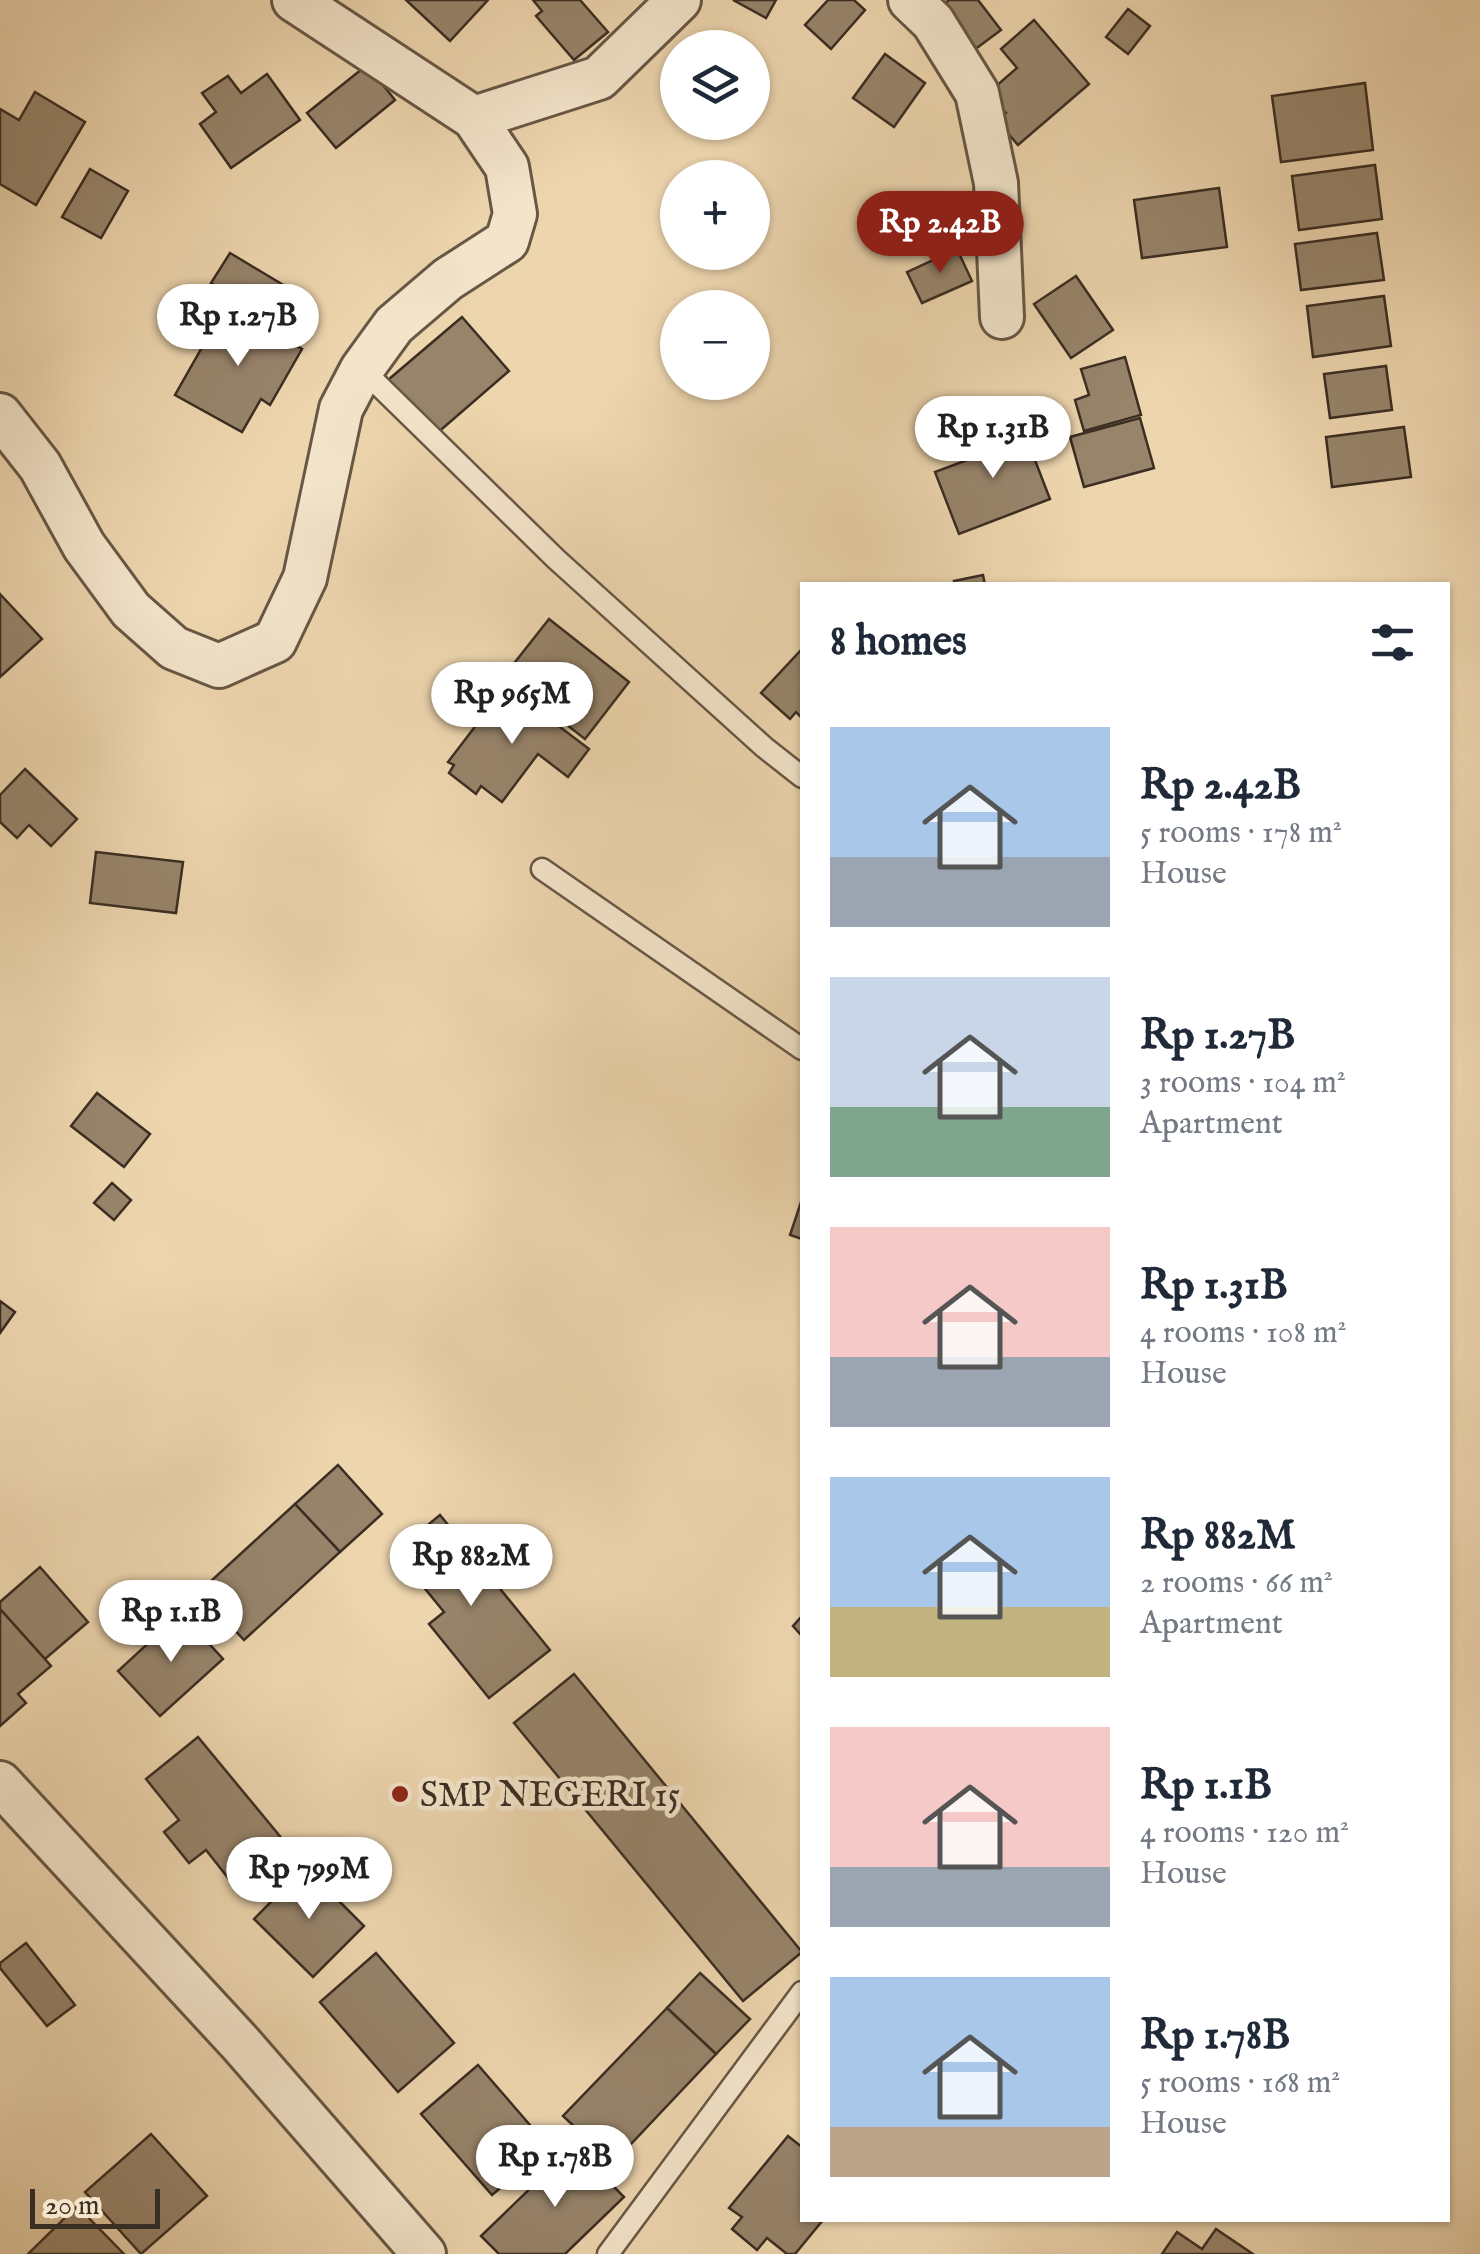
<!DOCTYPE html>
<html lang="en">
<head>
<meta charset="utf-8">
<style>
	body { margin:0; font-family:"IM FELL English",serif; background:#f6f6f7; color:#1f2937; height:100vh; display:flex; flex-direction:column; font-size:38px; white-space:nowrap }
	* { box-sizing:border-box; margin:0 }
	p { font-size:32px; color:#747a83 }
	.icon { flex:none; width:55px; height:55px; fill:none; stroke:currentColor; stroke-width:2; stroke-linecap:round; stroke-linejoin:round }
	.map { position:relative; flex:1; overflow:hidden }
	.side { position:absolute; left:800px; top:582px; width:650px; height:1640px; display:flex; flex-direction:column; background:#fff; border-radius:0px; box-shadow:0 2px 8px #0004 }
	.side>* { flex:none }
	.fabs { position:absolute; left:660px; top:30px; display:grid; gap:20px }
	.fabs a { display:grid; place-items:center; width:110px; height:110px; border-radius:50%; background:#fff; box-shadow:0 2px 8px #0004; font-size:50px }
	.scale { position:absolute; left:30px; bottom:25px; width:130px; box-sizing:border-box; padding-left:10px; border:5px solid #3a2d22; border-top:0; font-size:28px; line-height:35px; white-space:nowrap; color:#3a2d22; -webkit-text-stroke:8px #f3e4ca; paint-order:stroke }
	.price { position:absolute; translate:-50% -85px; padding:0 22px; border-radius:35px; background:#fff; color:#222; font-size:32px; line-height:65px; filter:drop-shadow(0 2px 5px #0008) }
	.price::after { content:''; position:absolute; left:50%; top:60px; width:30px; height:22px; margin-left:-15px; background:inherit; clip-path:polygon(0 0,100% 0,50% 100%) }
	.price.active { background:#8f2418; color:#fff }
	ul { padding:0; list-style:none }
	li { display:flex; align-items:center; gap:30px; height:250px; padding:0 30px }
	li span { display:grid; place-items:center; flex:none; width:280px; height:200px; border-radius:0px; color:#555 }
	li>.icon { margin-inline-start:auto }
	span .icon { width:120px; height:120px; fill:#fffc; stroke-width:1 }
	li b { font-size:42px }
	h2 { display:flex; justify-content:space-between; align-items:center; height:120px; padding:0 30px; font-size:42px }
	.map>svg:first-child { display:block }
</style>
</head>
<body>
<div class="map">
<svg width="1480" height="2254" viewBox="0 0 1480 2254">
	<rect width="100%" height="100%" fill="#edd5ae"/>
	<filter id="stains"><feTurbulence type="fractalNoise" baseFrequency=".002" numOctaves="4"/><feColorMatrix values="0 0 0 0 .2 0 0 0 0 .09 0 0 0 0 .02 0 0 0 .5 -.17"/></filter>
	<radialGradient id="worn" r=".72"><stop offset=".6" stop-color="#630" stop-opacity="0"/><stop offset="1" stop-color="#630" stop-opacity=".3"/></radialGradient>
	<!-- building -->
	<g fill="#97846b" stroke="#3a2d22" stroke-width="2.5">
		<polygon points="406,0 488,0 450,41"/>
		<polygon points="533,0 580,0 608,32 574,60 536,16 542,11"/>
		<polygon points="733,0 776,0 766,18"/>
		<polygon points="828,0 854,0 865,10 831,49 805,25"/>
		<polygon points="949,0 978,0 1001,30 966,56 933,12"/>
		<polygon points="1128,9 1150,26 1128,54 1106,37"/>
		<polygon points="1034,20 1089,84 1018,145 997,121 1006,113 988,93 1017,68 1001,49"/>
		<polygon points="885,54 925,83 894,127 853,98"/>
		<polygon points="367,65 395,100 336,148 307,113"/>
		<polygon points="267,74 300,120 231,168 200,124 216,112 202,93 228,76 241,93"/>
		<polygon points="1365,83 1373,150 1281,162 1272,96"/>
		<polygon points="35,92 85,122 36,205 0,184 0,109 19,120"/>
		<polygon points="1375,165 1382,219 1299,230 1292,176"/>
		<polygon points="90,169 128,191 101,238 62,217"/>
		<polygon points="1219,188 1227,247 1142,258 1134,200"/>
		<polygon points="1377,233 1384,280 1301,290 1295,244"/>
		<polygon points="957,249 972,281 922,303 907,272"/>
		<polygon points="230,253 300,295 282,325 211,283"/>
		<polygon points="1076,276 1113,330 1071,358 1034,304"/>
		<polygon points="1384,296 1391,346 1313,357 1307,306"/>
		<polygon points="226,305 302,349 270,405 261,399 242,432 175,395"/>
		<polygon points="462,317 509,371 435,435 388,380"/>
		<polygon points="1125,357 1141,415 1084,431 1075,400 1089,395 1081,369"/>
		<polygon points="1386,366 1392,410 1330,418 1324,374"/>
		<polygon points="1140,418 1154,468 1084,487 1070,437"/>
		<polygon points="1021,424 1050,499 959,534 935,472 983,454 978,441"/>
		<polygon points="1404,427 1411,477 1332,487 1326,437"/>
		<polygon points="983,575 985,585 955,585 954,581"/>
		<polygon points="0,594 42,639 0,677"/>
		<polygon points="549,619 629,682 585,739 504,676"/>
		<polygon points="802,649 802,718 796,712 790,719 761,693"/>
		<polygon points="506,686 589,749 568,777 538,754 502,802 481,786 476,794 449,773 454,765 448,762"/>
		<polygon points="25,769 77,819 51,846 29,825 17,838 0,822 0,795"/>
		<polygon points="96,852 183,862 176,913 90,903"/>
		<polygon points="97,1093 150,1134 124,1167 71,1126"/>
		<polygon points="112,1183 131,1200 114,1220 94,1203"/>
		<polygon points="801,1202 802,1202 802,1239 790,1235"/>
		<polygon points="0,1301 15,1312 0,1333"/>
		<polygon points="338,1465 382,1514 340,1552 295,1504"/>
		<polygon points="295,1504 340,1552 244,1640 199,1592"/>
		<polygon points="440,1515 550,1650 489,1698 429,1624 444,1612 395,1552"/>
		<polygon points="40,1567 88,1622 45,1659 0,1609 0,1602"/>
		<polygon points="0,1609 51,1666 18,1694 26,1703 0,1726"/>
		<polygon points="181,1613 223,1659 160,1716 118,1671"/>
		<polygon points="802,1616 802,1636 793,1626"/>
		<polygon points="574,1674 802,1952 743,2001 514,1723"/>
		<polygon points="198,1737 288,1846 236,1888 206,1850 189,1863 164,1832 179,1820 146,1779"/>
		<polygon points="305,1867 364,1926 313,1977 254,1919"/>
		<polygon points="26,1943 75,2005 47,2026 0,1968 0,1963"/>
		<polygon points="376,1953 454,2043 398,2092 320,2002"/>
		<polygon points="700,1973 750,2019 716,2054 667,2008"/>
		<polygon points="667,2008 716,2054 613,2163 563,2116"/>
		<polygon points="478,2065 549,2147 492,2195 421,2114"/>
		<polygon points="151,2134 207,2196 141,2254 85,2192"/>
		<polygon points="788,2136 802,2147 802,2220 823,2220 795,2254 787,2254 767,2238 757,2250 732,2229 742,2217 729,2208"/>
		<polygon points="574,2146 624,2197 565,2254 499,2254 481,2236"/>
		<polygon points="77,2206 124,2254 28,2254"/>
		<polygon points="1216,2229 1253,2254 1162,2254 1177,2232 1202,2249"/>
	</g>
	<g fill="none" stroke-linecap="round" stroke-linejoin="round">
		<defs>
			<g id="service">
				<polyline points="362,369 556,559 764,747 802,777"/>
				<polyline points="542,869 802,1049"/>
				<polyline points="608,2254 802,1992"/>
			</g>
			<g id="minor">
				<polyline points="910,0 933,22 977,93 996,183 1002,317"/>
				<polyline points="474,118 599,78 679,0"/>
				<polyline points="0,415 40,466 84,546 131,610 174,648 219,666 275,641 305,578 341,409 362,369 394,325 448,279 507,241 515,214 507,167 474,118 294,0"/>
				<polyline points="0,1783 241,2044 424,2254"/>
			</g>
		</defs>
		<!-- service casing -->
		<use href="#service" stroke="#675745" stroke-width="25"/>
		<!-- minor casing -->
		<use href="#minor" stroke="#675745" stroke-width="48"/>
		<!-- service -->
		<use href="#service" stroke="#f3e4ca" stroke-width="20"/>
		<!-- minor -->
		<use href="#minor" stroke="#f3e4ca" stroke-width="42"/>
	</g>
	<!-- markers -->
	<circle fill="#8f2418" stroke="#f3e4ca" stroke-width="4" cx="400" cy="1794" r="10"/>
	<g text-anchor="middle" stroke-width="9" stroke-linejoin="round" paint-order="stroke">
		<!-- poi labels -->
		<g font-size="35" fill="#3a2d22" stroke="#f3e4ca" text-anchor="start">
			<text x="420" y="1806">SMP NEGERI 15</text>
		</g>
	</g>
	<rect width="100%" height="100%" filter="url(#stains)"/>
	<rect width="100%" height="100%" fill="url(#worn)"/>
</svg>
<div class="fabs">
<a><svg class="icon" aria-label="layers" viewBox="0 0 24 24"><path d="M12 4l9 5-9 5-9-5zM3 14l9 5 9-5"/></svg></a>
<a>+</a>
<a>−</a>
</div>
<div class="scale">20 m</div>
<b class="price active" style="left:940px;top:276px">Rp 2.42B</b>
<b class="price" style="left:238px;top:369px">Rp 1.27B</b>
<b class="price" style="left:993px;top:481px">Rp 1.31B</b>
<b class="price" style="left:512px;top:747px">Rp 965M</b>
<b class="price" style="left:471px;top:1609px">Rp 882M</b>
<b class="price" style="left:171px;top:1665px">Rp 1.1B</b>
<b class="price" style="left:309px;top:1922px">Rp 799M</b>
<b class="price" style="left:555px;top:2210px">Rp 1.78B</b>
<section class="side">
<h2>8 homes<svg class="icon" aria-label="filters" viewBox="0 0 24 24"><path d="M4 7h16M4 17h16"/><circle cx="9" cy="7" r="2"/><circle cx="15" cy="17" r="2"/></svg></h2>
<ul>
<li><span style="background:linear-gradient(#a9c7e8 65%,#9aa5b1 0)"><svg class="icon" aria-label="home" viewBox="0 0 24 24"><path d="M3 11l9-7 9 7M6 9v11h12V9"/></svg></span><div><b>Rp 2.42B</b><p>5 rooms · 178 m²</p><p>House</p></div></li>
<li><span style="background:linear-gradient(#c9d6e8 65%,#7fa58c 0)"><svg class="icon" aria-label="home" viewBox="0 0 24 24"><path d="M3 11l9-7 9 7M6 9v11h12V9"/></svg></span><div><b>Rp 1.27B</b><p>3 rooms · 104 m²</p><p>Apartment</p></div></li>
<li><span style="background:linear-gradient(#f6c9c9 65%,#9aa5b1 0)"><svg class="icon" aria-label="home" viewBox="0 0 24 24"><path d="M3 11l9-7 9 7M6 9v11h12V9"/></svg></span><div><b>Rp 1.31B</b><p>4 rooms · 108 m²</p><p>House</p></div></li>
<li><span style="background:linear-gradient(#a9c7e8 65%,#c2b280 0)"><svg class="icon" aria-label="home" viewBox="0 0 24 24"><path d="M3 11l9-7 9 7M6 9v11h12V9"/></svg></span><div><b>Rp 882M</b><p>2 rooms · 66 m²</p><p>Apartment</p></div></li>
<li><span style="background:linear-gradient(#f6c9c9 70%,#9aa5b1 0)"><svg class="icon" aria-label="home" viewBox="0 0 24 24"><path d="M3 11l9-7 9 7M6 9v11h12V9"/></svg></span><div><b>Rp 1.1B</b><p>4 rooms · 120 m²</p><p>House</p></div></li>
<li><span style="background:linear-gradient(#a9c7e8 75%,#b9a48a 0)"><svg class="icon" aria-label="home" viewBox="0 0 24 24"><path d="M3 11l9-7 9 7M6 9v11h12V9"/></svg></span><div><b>Rp 1.78B</b><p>5 rooms · 168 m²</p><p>House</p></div></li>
</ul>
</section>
</div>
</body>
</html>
